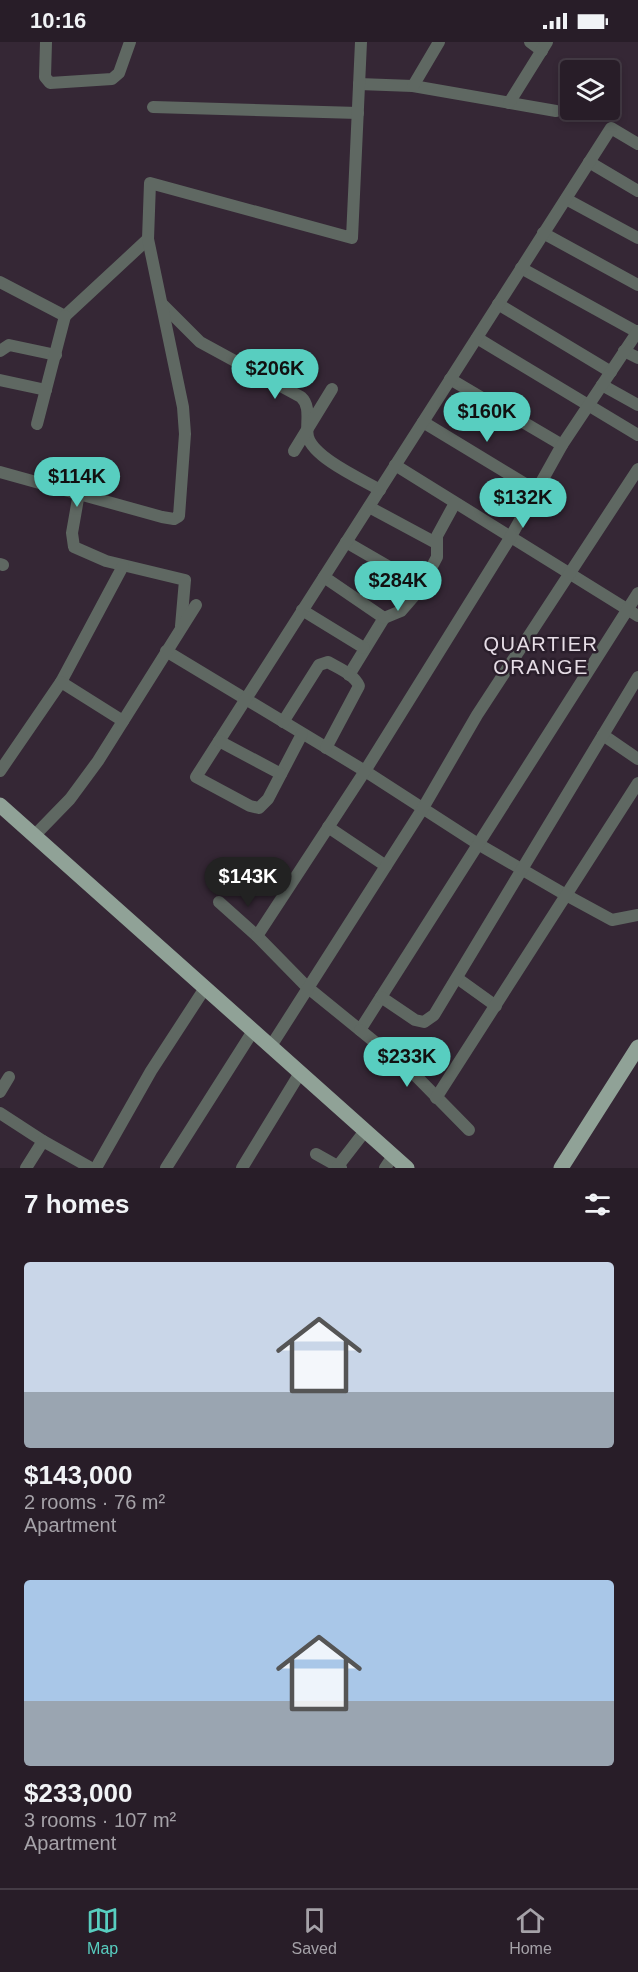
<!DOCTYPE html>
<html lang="en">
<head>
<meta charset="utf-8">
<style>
	body { margin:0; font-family:Helvetica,sans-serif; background:#342a34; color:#f1f3f6; height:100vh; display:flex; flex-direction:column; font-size:22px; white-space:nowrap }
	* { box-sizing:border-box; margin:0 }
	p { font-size:20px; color:#a5a2a8 }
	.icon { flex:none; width:33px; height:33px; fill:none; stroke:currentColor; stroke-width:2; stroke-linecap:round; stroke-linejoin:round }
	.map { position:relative; height:1126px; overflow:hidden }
	.details { display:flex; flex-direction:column; background:#281d28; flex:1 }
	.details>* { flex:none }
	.buttons { position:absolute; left:560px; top:18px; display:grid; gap:12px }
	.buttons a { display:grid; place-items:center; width:60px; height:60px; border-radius:6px; background:#281d28; box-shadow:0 3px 9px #0003,0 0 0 2px #443b45; font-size:30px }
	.price { position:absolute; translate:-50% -51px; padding:0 14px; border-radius:21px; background:#58cec0; color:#111; font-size:20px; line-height:39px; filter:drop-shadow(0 2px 3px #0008) }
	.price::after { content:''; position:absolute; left:50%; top:36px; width:18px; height:14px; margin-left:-9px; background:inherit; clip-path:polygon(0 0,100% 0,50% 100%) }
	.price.current { background:#222; color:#fff }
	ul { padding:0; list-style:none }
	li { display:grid; align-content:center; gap:12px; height:318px; padding:0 24px }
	li span { display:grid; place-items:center; height:186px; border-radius:6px; color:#555 }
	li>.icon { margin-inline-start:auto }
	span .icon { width:108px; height:108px; fill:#fffc; stroke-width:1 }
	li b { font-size:26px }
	h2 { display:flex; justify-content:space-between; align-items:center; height:72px; padding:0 24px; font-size:26px }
	.status { display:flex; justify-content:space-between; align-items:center; height:42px; padding:0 30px; background:#281d28; direction:ltr }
	.status svg { height:16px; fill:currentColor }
	.dock { display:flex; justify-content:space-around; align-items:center; height:84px; border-top:2px solid #443b45; background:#281d28; font-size:16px; color:#a5a2a8 }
	.dock a { display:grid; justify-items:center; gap:3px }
	.dock .current { color:#58cec0 }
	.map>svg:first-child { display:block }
</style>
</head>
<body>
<div class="status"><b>10:16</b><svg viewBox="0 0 49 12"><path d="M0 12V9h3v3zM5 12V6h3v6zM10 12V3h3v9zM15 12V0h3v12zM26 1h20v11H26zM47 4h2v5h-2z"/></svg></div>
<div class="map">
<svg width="638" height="1126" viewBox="0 0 638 1126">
	<rect width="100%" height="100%" fill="#352735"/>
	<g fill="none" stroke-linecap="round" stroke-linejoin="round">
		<!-- minor -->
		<g stroke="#5f6862" stroke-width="12">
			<polyline points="46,0 45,35 50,41 112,37 119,31 130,0"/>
			<polyline points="530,0 542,9"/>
			<polyline points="359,42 413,44 556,69"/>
			<polyline points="413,44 439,0"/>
			<polyline points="509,61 547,0"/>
			<polyline points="153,65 358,71"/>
			<polyline points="589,120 638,149"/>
			<polyline points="566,157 638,196"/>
			<polyline points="543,191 638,243"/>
			<polyline points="521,226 637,290"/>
			<polyline points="0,240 65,274 148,197"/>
			<path d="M162,262L200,300L301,355C312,365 305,382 308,395C314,416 361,437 380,448"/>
			<polyline points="498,262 611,330"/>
			<polyline points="477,296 638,393"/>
			<polyline points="0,309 9,303 56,313"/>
			<polyline points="624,309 638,316"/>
			<polyline points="450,337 562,403"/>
			<polyline points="0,338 46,348"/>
			<polyline points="602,343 638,363"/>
			<polyline points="423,380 535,448"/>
			<polyline points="37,382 65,274"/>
			<polyline points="294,409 332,347"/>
			<polyline points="395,423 638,574"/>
			<polyline points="0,430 162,475 174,477 179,474 185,392 183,365 148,197 150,141 352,196 361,0"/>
			<polyline points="79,451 72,491 74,505 106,519 185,538 181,584"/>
			<polyline points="369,465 436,501"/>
			<polyline points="346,500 422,544"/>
			<polyline points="0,522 3,523"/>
			<polyline points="324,535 384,576 349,633"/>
			<polyline points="302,568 364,606"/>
			<polyline points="384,576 401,569 420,547 437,515 437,494 455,461"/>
			<polyline points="166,609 365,729 478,802 566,853 612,878 638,873"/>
			<polyline points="61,640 123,524"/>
			<path d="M283,680L319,623L328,620C338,626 354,632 359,644L326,706"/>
			<polyline points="302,692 268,757 259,766 250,764 196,735 611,86 638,102"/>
			<polyline points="603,693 638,717"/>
			<polyline points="219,699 281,732"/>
			<polyline points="0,729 61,640 123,679"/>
			<polyline points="328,785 386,824"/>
			<polyline points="34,794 70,757 98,719 196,563"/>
			<polyline points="219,860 257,894 307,945 360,988 638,551"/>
			<polyline points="257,894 365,729 510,496 562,403 638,289"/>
			<polyline points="457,936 496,964"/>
			<polyline points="381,955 415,978 424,980 434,973 638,635"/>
			<polyline points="360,988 414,1032 469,1088"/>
			<polyline points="271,1004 423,766 477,673 638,427"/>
			<polyline points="0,1050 9,1035"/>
			<polyline points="436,1056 638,741"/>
			<polyline points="0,1071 43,1099"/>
			<polyline points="316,1112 341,1126"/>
			<polyline points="338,1124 365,1089"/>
			<polyline points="26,1126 43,1099 91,1126"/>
			<polyline points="96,1126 151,1029 205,946"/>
			<polyline points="166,1126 253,989"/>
			<polyline points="242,1126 300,1031"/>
			<polyline points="385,1126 393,1114"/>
		</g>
		<!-- major -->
		<g stroke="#90a297" stroke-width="15">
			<polyline points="0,763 407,1126"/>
			<polyline points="561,1126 638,1005"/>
		</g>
	</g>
	<g text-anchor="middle" stroke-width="5" stroke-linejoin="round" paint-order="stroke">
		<!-- neighbourhood labels -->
		<g font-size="20" letter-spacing="1.5" fill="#e6dde6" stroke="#2a1e2b">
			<text x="541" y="609">QUARTIER<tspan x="541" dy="23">ORANGE</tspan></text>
		</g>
	</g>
</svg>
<div class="buttons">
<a><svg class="icon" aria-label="layers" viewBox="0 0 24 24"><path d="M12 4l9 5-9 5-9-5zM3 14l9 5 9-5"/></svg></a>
</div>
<b class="price" style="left:275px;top:358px">$206K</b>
<b class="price" style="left:487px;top:401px">$160K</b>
<b class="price" style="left:77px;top:466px">$114K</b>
<b class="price" style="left:523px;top:487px">$132K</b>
<b class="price" style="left:398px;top:570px">$284K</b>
<b class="price current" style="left:248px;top:866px">$143K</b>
<b class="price" style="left:407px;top:1046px">$233K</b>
</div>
<section class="details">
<h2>7 homes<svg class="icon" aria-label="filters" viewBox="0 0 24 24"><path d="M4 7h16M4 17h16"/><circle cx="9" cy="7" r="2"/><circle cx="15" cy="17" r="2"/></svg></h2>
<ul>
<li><span style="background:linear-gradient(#c9d6e8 70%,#9aa5b1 0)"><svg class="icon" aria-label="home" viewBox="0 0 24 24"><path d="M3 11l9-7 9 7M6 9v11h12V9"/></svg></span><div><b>$143,000</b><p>2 rooms · 76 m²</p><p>Apartment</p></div></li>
<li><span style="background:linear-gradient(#a9c7e8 65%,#9aa5b1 0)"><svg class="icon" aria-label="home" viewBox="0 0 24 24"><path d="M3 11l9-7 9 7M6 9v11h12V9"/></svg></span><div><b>$233,000</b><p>3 rooms · 107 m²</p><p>Apartment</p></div></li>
</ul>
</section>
<nav class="dock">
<a class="current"><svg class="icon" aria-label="map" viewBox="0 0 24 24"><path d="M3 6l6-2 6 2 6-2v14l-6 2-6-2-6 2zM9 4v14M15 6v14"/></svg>Map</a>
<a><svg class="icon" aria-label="saved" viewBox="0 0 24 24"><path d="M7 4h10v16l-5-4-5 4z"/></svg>Saved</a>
<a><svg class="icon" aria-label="home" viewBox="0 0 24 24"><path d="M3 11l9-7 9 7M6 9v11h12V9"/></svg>Home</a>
</nav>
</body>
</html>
